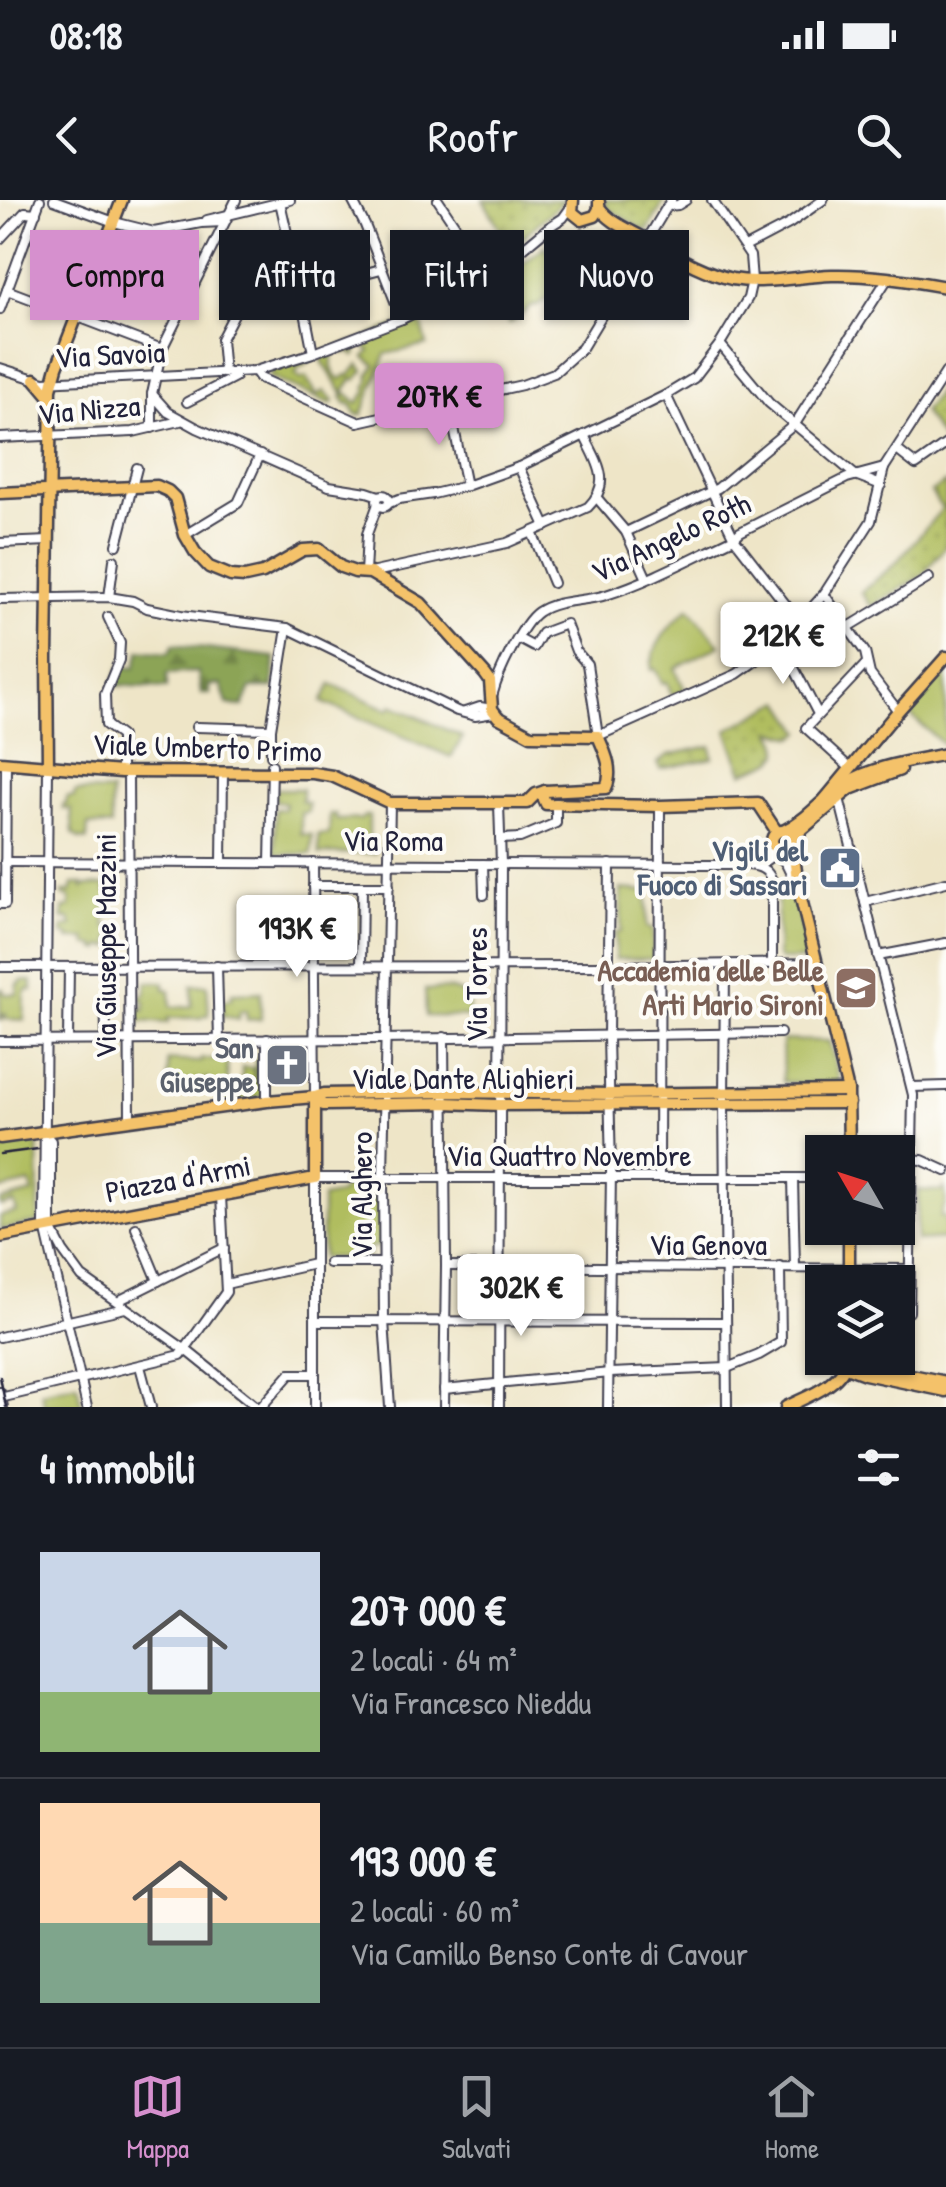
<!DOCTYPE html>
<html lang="it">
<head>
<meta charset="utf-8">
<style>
	body { margin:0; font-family:"Patrick Hand",sans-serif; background:#20242c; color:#f1f3f6; height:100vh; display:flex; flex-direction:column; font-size:38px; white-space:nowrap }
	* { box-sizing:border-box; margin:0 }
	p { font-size:32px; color:#9ea1a6 }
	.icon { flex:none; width:55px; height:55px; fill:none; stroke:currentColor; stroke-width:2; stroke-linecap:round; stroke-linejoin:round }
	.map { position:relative; height:1207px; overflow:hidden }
	.panel { display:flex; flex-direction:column; background:#171b24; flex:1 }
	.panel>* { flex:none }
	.guide { position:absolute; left:30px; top:30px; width:888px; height:90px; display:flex; gap:20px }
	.needle { width:65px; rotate:309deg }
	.fabs { position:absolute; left:805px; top:935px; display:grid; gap:20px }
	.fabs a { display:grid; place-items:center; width:110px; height:110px; border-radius:0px; background:#171b24; box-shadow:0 2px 8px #0004; font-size:50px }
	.price { position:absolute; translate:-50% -85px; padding:0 22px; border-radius:10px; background:#fff; color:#222; font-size:32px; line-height:65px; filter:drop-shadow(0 2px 5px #0008) }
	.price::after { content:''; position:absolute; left:50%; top:60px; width:30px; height:22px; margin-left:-15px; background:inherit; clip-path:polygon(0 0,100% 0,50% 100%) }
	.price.active { background:#d690ce; color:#111 }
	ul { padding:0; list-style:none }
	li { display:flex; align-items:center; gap:30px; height:250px; padding:0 40px }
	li+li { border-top:2px solid #363941 }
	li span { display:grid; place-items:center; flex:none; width:280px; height:200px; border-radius:0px; color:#555 }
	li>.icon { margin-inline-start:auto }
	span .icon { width:120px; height:120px; fill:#fffc; stroke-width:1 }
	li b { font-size:42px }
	h2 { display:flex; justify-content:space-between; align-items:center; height:120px; padding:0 40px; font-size:42px }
	.tag { padding:0 35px; border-radius:0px; background:#171b24; box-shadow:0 2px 8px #0004; font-size:35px; line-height:90px }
	.tag.active { background:#d690ce; color:#111 }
	.status { display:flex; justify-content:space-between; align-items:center; height:70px; padding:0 50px; background:#171b24; direction:ltr }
	.status svg { height:28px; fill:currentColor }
	header { display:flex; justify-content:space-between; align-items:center; height:130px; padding:0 40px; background:#171b24; font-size:45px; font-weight:600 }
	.tabs { display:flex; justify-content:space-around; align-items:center; height:140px; border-top:2px solid #363941; background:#171b24; font-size:28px; color:#9ea1a6 }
	.tabs a { display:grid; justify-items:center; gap:5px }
	.tabs .active { color:#d690ce }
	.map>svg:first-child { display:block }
</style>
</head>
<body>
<div class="status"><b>08:18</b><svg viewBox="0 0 49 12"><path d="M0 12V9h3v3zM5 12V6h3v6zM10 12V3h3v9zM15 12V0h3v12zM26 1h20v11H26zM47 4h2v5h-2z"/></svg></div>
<header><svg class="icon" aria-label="back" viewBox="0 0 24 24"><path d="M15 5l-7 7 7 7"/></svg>Roofr<svg class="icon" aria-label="search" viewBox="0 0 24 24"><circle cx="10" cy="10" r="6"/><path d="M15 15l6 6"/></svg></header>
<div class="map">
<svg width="946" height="1207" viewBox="0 0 946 1207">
	<defs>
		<pattern id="grass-dots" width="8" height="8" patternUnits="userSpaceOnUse" patternTransform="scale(2.5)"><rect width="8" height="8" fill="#b0bd5f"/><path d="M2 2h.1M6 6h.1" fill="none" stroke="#97a253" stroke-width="1.8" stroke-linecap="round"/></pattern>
		<pattern id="forest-firs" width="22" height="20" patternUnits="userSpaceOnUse" patternTransform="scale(2.5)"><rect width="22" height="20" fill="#8ca456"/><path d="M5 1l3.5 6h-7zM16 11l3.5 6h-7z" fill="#728548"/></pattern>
	</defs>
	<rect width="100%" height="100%" fill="#fdfcf7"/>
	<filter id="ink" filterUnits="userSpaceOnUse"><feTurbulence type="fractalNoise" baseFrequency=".01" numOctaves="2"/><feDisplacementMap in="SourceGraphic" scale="20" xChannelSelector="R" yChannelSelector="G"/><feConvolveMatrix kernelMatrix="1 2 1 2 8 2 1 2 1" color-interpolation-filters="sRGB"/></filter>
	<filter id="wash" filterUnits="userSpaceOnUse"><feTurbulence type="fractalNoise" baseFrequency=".0048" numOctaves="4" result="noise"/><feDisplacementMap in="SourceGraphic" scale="40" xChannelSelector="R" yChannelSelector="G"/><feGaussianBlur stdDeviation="2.25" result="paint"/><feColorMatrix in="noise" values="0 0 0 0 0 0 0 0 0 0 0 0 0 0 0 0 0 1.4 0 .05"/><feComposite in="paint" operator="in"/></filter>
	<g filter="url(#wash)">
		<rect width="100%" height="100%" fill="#eee5c7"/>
		<!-- grass -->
		<g fill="url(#grass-dots)" stroke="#69704d" stroke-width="2.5">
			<polygon points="483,0 565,0 511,47"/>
			<polygon points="604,0 665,0 649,29 645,31 607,8"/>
			<polygon points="308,160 310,162 297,170 296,176 301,179 306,177 317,195 324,191 334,200 332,204 269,177 272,169"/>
			<polygon points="946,181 946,237 942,240 923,212"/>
			<polygon points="946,282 946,346 921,377 871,406 861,392 895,364 942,309 931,292"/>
			<path d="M782,501L802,532L794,537L772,531C796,565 759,563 743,573L727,530Z"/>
			<polygon points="711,546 713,558 660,569 658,563 668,555"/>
		</g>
		<!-- forest -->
		<polygon fill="url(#forest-firs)" stroke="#576348" stroke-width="2.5" points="173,445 275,457 273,488 251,488 243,507 227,504 221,485 210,485 210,494 201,494 198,472 167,474 167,488 113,485 120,466 135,468 140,450 169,453"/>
		<!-- green -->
		<g fill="#b0bd5f" stroke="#69704d" stroke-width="2.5" fill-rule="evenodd">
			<polygon points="545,46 564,69 554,78 556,81 552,85 551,100 545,99 536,107 533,105 509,124 497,80 503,76 505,77"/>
			<path d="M420,117L427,145L386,154L362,215H357L350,203L347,204L342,197L344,195L322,161L326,152ZM360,143L370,151L365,157L375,165L368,177L370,179L366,189L367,191L358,203L344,191L353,178L356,180L364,171L359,164L349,176L346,175L342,179H339C330,171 330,161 335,151L339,149L344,153L349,151L355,156L357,152L355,149Z"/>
			<path d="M689,408L720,445L675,468L685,490L672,496L667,482L662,483L655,469L651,470C651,445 670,425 689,408Z"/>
			<polygon points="946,470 946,542 944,545 908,513"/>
			<polygon points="331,484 389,510 392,505 463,537 451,557 322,502"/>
			<polygon points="275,589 302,589 302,602 308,603 308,612 301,613 301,634 312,635 311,654 275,654 275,609 284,609 285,603 275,601"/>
			<polygon points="91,591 111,592 111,626 88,625 87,640 79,639 73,634 71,609 63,609 63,605 66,604 67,597 74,597 75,592"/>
			<polygon points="330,614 336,614 336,620 362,619 364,616 369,616 369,639 375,640 375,653 319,654 318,635 329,634"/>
			<polygon points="791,682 808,750 806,760 780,760 777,756 778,683"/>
			<polygon points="73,684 82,684 83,688 85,686 106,685 106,692 113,692 114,699 106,700 106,727 113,727 110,748 102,746 101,750 96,750 96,746 87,745 87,739 69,739 69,735 63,735 63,727 72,726 70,719 63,719 63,708 70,707 70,697 63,696 63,692 71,692"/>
			<polygon points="621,689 647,691 647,727 653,728 653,759 615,759 615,733 621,732"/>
			<polygon points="21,781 32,781 32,790 27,790 25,795 24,820 6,819 6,814 3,814 3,820 0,820 0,789 3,789 4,794 17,794 18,784 20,784"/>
			<polygon points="147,782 164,782 165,789 170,790 171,807 192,806 192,785 207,785 209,815 203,816 202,818 168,818 168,823 135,821 134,808 142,807 142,811 145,811 145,801 141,800 141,795 145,795"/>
			<polygon points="449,789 468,795 469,817 426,816 425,790"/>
			<polygon points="261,792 261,819 247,820 246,811 240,811 239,819 223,816 223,800 232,799 232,793"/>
			<polygon points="782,840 829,841 841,885 783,882"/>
			<polygon points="260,842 264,842 264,896 219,902 220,892 211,889 208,879 168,885 168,860 201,862 201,859 227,859 228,888 242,889 242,867 253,868 255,889 255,859 260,858"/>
			<polygon points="38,940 39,1022 0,1030 0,1016 17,1012 14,1003 0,1006 0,1001 33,993 30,983 0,990 0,945"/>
			<polygon points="357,981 362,983 365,981 365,998 380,998 379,1047 369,1047 369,1057 322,1058 322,998 341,994 344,982"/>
			<polygon points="944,986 946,1002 940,1017 946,1018 946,1039 916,1041 918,990 943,991"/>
			<polygon points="77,1184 82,1207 45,1207 41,1192"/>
		</g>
	</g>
	<g filter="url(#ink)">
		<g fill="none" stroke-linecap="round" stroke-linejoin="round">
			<defs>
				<g id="minor">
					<polyline points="54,0 114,22 154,32 201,23 224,22"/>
					<polyline points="352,0 365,25 402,119"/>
					<polyline points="438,0 460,33 493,74"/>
					<polyline points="668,6 678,5 686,0"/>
					<polyline points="207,20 290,0"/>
					<polyline points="0,39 25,12 36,13"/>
					<polyline points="745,47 789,24 823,0"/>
					<polyline points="7,90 162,149"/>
					<polyline points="0,109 40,0"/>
					<polyline points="720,144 769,203 855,275 881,285"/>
					<polyline points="313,153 302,97 304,92 312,87 381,69"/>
					<polyline points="0,168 44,182 255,171 313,153 402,119 486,79 549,27 563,18 571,7"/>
					<polyline points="255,171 260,178 358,222 522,185 554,173 582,148 671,0"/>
					<polyline points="224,173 221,139 259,66 287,33 280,2"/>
					<polyline points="152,194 168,212 197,228 329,286 367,292 379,296"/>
					<polyline points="666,195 734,338 800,423"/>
					<polyline points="187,202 235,177 235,172"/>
					<polyline points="449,204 466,286"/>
					<polyline points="152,228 152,194 162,149 236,0"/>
					<polyline points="0,238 133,232 180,221"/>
					<polyline points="897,250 916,265 946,244"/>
					<polyline points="519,267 546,326"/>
					<circle cx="383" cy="301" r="6"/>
					<polyline points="597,298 626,332 647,379"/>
					<polyline points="389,303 399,299 433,294 466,286 519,267 666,195 694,178 720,144 748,98 752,80 750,56 712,0"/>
					<polyline points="532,332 553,383"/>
					<polyline points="626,332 718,288 795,224 888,78"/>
					<polyline points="185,335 238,303 260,255"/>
					<polyline points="0,343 49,341"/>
					<polyline points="117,345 137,268"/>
					<polyline points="365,373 367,334 378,304"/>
					<path d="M370,373L507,343L588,307C613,282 597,262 584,235"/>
					<polyline points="824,394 865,452 870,474 898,511"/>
					<polyline points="109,397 114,360"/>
					<polyline points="0,399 109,397 133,401 147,408 181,415 287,428 457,511 475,516 494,513"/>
					<polyline points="108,417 120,443 119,460 105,494 106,525 121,536 121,572"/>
					<polyline points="847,428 929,378"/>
					<polyline points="519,439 534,447 542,433 566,424 576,451 587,464 598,536 737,474 781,443 824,394 871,321 884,268 946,172"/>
					<polyline points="781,443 818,514"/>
					<path d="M493,493C498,474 522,423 538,412C557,399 584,402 606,395C650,381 692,358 734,338L740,332L847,278L884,268"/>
					<polyline points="465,512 480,507 492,509"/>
					<polyline points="196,527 271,529"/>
					<polyline points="271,555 271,529 287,428"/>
					<polyline points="48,566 44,1023 87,1207"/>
					<polyline points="850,568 806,528 866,464"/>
					<polyline points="128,572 130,920"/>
					<polyline points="839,598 913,895 909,1112"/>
					<polyline points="500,639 520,638 556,623 556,603"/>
					<polyline points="5,662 702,665 744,665 777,649"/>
					<polyline points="222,662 223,572"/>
					<polyline points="270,663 272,565"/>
					<polyline points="313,663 315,897"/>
					<polyline points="483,664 484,695"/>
					<path d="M748,665C760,666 767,669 772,680V764"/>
					<path d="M758,666L772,656C788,656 787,672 796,682"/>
					<polyline points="313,686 389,686"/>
					<polyline points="865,702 946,682"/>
					<polyline points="0,704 5,704 6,562"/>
					<polyline points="878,756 946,743"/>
					<polyline points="361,765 362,686"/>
					<polyline points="217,766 219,840"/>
					<polyline points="725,766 724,903 727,1207"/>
					<polyline points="0,767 610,766 816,763"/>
					<polyline points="105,767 106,841"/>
					<polyline points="444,837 446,1066 444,1207"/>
					<polyline points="68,840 69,767"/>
					<polyline points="0,841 381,839 780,833"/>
					<polyline points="912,887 946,886"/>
					<polyline points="267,901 267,839"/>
					<polyline points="44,933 51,941 51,1028 63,1051 82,1077 190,1153 257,1207"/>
					<polyline points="898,958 922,960 946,971"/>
					<polyline points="659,978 660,606"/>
					<polyline points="793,978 795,1068"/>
					<polyline points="136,1028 158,1081"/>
					<polyline points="329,1063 384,1063"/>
					<polyline points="446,1066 910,1069"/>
					<polyline points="226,1084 314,1064"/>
					<polyline points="119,1103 122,1099 224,1048"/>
					<polyline points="315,1121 726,1122"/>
					<polyline points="0,1137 125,1108"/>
					<polyline points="140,1166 151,1207"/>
					<polyline points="444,1189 610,1173 727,1168 759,1155 781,1142 780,1067"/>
					<polyline points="0,1192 3,1207"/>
					<polyline points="0,1198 181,1155 226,1092 221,996"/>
					<polyline points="261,1207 290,1174 315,1174"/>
					<polyline points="315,1207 315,978 822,978"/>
					<polyline points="390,1207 384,1121 383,977 390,603"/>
					<polyline points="499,1207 501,664 499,604"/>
					<polyline points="608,1207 611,971 608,836 610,664"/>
				</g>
				<g id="major">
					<polyline points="573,0 572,12 582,20 595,16 599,9 599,2"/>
					<path d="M599,7C611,24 631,30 649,41C676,56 701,72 732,79C765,85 799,76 832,75C870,74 909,80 946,87"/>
					<polyline points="35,179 51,198"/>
					<path d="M0,293L157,286L168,291L175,298L185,335L195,352L209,367L231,376L245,377L263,373L303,350L319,349L341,367L355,372L370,373L421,403L485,474L490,481L492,509L498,517L531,535L598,536C605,552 614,570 606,588L545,591L536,594L527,603H390L332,576L313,573L121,572L0,562"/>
					<polyline points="48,566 47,457 51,189 57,167 122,0"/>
					<polyline points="545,591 542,595 546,604 660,606 758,603 777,632"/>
					<polyline points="825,599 898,511 946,457"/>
					<path d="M783,631C808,620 823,597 846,583C876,565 913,561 946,554"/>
					<circle cx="782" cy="641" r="10"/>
					<polyline points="792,638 850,589 900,570"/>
					<polyline points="792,642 798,686 848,891 849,952"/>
					<polyline points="315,897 323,905 326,905 444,903 499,905 849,903"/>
					<polyline points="0,938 267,901 315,897 324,894 446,892 611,894 848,891"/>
					<polyline points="849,1028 849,1082"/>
					<polyline points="0,1037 315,978 315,897"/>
					<polyline points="854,1166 867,1166 946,1182"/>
					<polyline points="846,1167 865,1174 946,1191"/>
					<path d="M786,1207C808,1196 842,1185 848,1158"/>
				</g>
			</defs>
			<!-- minor casing -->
			<use href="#minor" stroke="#413f50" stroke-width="12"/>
			<!-- major casing -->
			<use href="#major" stroke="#413f50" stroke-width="15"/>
			<!-- minor -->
			<use href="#minor" stroke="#fff" stroke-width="8"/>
			<!-- major -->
			<use href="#major" stroke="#f4c26a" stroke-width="10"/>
			<!-- tram -->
			<g stroke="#22223b" stroke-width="2.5">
				<polyline points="0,954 38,949"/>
				<polyline points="0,1177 6,1207"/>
			</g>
		</g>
	</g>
	<!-- icons -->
	<defs>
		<symbol id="civic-square" viewBox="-11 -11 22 22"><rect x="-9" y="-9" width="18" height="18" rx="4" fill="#5c6f8a" stroke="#fdfcf7"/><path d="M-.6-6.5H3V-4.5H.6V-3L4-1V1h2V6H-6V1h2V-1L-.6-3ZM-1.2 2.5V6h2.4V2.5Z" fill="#fff"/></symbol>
		<symbol id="university-square" viewBox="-11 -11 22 22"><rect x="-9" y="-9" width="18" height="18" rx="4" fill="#8d6e63" stroke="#fdfcf7"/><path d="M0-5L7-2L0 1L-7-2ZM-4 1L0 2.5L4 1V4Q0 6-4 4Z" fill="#fff"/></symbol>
		<symbol id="church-square" viewBox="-11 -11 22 22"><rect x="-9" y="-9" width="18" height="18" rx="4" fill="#6b7280" stroke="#fdfcf7"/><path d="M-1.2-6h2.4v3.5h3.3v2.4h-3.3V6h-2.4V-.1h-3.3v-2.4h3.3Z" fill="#fff"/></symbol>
	</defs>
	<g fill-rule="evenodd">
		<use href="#civic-square" x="815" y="643" width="50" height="50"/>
		<use href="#university-square" x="831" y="763" width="50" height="50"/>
		<use href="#church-square" x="262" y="840" width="50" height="50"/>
	</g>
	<g text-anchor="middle" stroke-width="8" stroke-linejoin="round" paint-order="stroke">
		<!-- street labels -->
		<g font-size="30" fill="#22223b" stroke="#fdfcf7">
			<text transform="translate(110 155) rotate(-3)" y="10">Via Savoia</text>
			<text transform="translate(89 210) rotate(-5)" y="10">Via Nizza</text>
			<text transform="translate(671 338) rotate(-25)" y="10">Via Angelo Roth</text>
			<text transform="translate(207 548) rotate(2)" y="10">Viale Umberto Primo</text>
			<text x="393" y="651">Via Roma</text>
			<text transform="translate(106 746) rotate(-90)" y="10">Via Giuseppe Mazzini</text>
			<text transform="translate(477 785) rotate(-90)" y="10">Via Torres</text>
			<text x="463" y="889">Viale Dante Alighieri</text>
			<text x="569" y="966">Via Quattro Novembre</text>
			<text transform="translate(178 979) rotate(-11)" y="10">Piazza d'Armi</text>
			<text transform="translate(362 995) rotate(-90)" y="10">Via Alghero</text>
			<text x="708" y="1055">Via Genova</text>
		</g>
		<!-- service labels -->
		<g font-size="30" font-weight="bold" fill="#4e5e75" stroke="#fdfcf7" text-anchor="end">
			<text x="808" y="661">Vigili del<tspan x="808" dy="34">Fuoco di Sassari</tspan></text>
		</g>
		<!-- education labels -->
		<g font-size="30" font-weight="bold" fill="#785e54" stroke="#fdfcf7" text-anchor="end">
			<text x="824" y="781">Accademia delle Belle<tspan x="824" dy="34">Arti Mario Sironi</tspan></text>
		</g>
		<!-- worship labels -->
		<g font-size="30" font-weight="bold" fill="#5b616d" stroke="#fdfcf7" text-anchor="end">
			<text x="254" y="858">San<tspan x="254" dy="34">Giuseppe</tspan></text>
		</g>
	</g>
</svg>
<div class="fabs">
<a><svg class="needle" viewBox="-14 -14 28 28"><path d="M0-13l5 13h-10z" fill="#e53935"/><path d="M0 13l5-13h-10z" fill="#9ea1a6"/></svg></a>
<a><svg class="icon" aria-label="layers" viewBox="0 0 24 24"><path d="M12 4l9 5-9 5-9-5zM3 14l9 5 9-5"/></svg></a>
</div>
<b class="price active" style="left:439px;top:248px">207K €</b>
<b class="price" style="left:783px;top:487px">212K €</b>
<b class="price" style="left:297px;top:780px">193K €</b>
<b class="price" style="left:521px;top:1139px">302K €</b>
<div class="guide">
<a class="tag active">Compra</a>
<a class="tag">Affitta</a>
<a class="tag">Filtri</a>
<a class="tag">Nuovo</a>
</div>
</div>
<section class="panel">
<h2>4 immobili<svg class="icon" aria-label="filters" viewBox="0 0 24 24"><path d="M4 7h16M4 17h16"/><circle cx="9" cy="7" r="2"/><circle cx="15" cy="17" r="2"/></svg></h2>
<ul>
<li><span style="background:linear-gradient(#c9d6e8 70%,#8fb573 0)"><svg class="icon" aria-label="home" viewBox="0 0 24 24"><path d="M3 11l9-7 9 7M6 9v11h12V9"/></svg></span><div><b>207 000 €</b><p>2 locali · 64 m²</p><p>Via Francesco Nieddu</p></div></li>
<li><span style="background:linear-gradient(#ffd9b3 60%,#7fa58c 0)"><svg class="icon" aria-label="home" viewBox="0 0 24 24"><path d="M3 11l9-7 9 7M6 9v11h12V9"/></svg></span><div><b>193 000 €</b><p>2 locali · 60 m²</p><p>Via Camillo Benso Conte di Cavour</p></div></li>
</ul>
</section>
<nav class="tabs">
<a class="active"><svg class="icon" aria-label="map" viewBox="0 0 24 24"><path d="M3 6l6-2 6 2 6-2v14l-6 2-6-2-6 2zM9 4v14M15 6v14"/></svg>Mappa</a>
<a><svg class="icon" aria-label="saved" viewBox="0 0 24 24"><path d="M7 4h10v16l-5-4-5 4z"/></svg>Salvati</a>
<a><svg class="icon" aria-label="home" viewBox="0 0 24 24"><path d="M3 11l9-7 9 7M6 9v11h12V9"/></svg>Home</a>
</nav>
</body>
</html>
